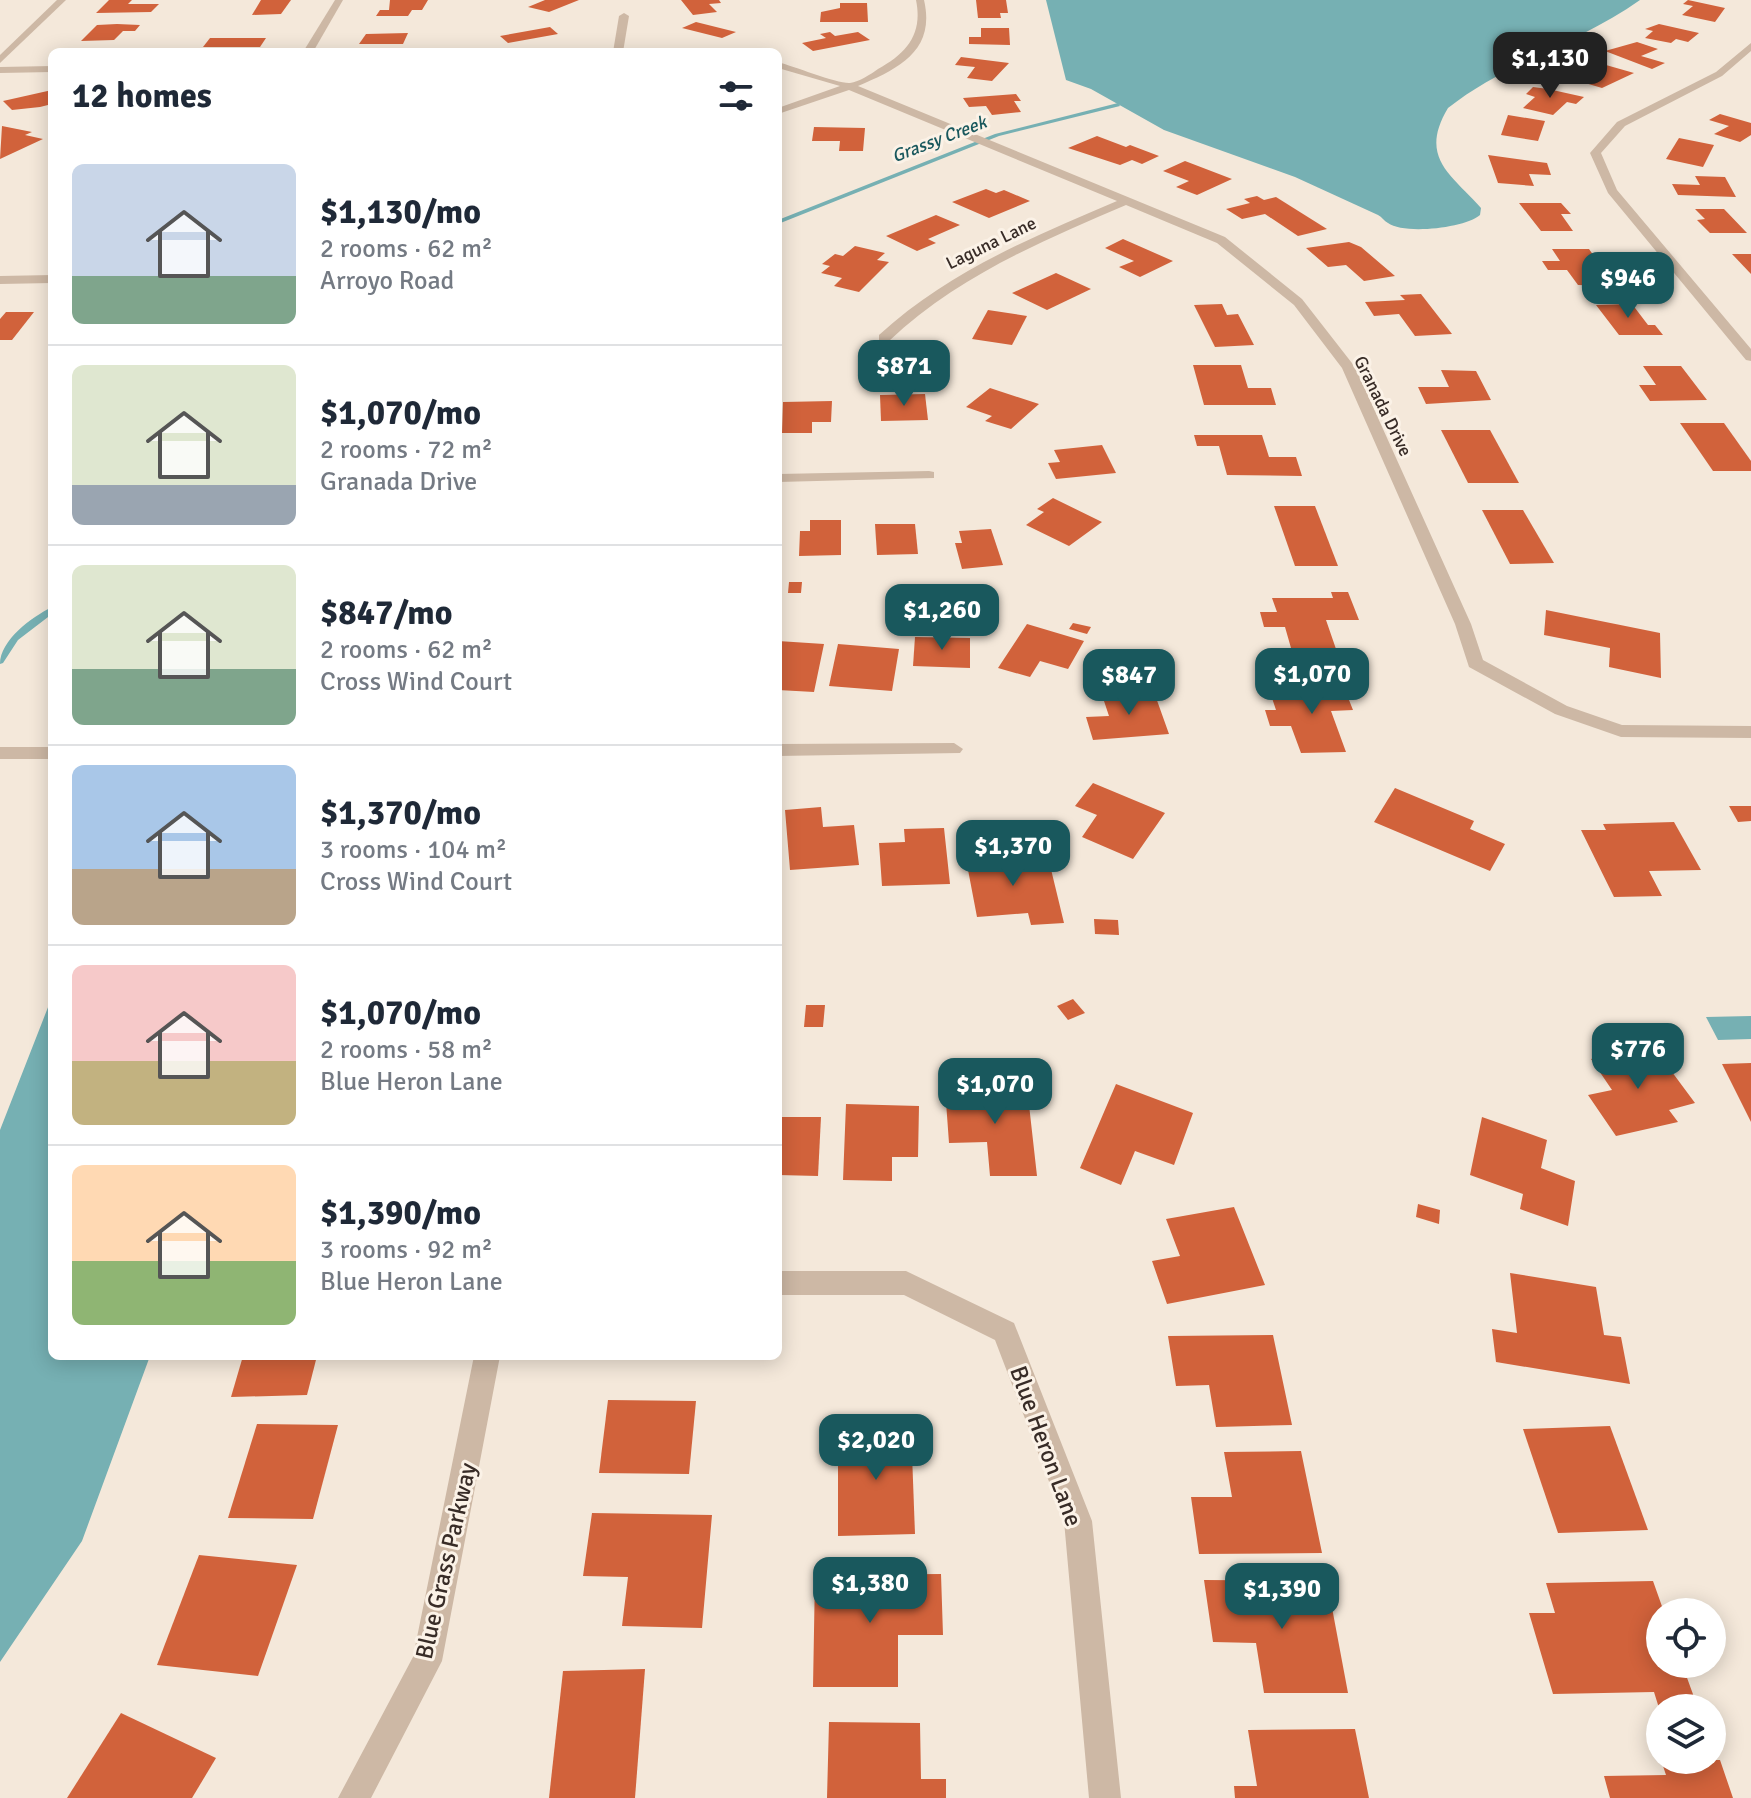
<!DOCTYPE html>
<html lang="en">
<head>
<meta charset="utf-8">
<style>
	body { margin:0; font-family:Signika,sans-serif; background:#f2f2f3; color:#1f2937; height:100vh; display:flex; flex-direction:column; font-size:30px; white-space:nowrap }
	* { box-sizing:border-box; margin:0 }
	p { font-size:26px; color:#747a83 }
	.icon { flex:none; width:44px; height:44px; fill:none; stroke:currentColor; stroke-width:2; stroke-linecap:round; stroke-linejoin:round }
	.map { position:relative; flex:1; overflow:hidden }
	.panel { position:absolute; left:48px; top:48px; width:734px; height:1312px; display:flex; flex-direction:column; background:#fff; border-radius:12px; box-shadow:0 4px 20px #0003 }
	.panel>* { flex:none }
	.controls { position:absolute; left:1646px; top:1598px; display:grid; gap:16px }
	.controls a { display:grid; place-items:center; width:80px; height:80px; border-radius:50%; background:#fff; box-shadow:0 4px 20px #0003; font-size:40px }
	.price { position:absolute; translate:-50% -68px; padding:0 18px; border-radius:16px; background:#19585d; color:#fff; font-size:26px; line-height:52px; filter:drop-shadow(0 2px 4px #0008) }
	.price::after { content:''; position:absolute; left:50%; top:48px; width:24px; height:18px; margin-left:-12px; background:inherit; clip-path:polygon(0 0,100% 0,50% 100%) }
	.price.selected { background:#222; color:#fff }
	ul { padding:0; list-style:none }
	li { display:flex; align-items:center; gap:24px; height:200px; padding:0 24px }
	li+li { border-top:2px solid #e0e1e3 }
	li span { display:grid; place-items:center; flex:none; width:224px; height:160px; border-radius:12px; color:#555 }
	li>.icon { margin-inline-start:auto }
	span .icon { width:96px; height:96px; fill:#fffc; stroke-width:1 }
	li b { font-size:34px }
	h2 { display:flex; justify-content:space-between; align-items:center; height:96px; padding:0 24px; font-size:34px }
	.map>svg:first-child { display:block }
</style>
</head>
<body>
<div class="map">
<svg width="1751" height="1798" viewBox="0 0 1751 1798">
	<rect width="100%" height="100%" fill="#f4e8da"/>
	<!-- water -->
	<g fill="#76b0b3">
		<path d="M1046,0H1640C1580,43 1506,62 1448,108C1418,158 1452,175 1481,208L1480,215C1465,228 1404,235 1388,223C1384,221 1382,217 1378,215L1295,177L1164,130L1091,89L1066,80Z"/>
		<polygon points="52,997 52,1356 150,1356 82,1541 0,1662 0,1130"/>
		<polygon points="1751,1016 1751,1039 1718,1040 1706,1017"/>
	</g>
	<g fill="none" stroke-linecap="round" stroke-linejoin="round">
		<!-- stream -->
		<g fill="#76b0b3" fill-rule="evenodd">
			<polygon points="1118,103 1120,106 999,136 778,224 778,220 995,134"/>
			<path d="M52,607V614L18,640L3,663L0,664C0,640 32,617 52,607Z"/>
		</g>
	</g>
	<!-- building -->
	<g fill="#d1623b">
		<polygon points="109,0 132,0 128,4 159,4 151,12 96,13"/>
		<polygon points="261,0 291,0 281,14 252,15"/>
		<polygon points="390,0 428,0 422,10 412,10 408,16 376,16 380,10 389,10"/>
		<polygon points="545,0 579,0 549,12 528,7"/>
		<polygon points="681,0 719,0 721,3 709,4 717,12 693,15"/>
		<polygon points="976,0 1006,0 1008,13 1000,13 1001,18 978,18"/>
		<polygon points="1688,0 1725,8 1715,22 1682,15 1693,6 1683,4"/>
		<polygon points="840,3 867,3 868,22 820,22 821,12 840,8"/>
		<polygon points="696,22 736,32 722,38 682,28"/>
		<polygon points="117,24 140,25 135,31 123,31 114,40 81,41 97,25"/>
		<polygon points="1659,24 1699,33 1688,42 1676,39 1671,43 1645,38 1653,31 1645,29"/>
		<polygon points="550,27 558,34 508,43 500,36"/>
		<polygon points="981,28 1009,28 1010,45 969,44 969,37 981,37"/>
		<polygon points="830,32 835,36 858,32 870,40 813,51 802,43 826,38 820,34"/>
		<polygon points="408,33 403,44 359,44 366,34"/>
		<polygon points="210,38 266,38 260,47 203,47"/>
		<polygon points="1637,42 1658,49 1641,56 1665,63 1652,69 1605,51"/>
		<polygon points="961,57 1009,63 992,81 967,78 975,67 955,65"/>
		<polygon points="1606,65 1634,73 1602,88 1575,80"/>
		<polygon points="1533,87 1548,89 1584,97 1576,104 1567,102 1553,115 1523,108 1535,97 1526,94"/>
		<polygon points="52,90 52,104 40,107 12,110 3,101"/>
		<polygon points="1016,94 1021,101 1014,101 1021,112 992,115 986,106 969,107 963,98"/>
		<polygon points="1720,114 1751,123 1751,135 1740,142 1714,134 1729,126 1709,120"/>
		<polygon points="1508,115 1545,121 1538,141 1501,135"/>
		<polygon points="2,126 32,132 25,135 43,139 0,159"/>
		<polygon points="814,127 865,128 863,151 839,151 840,141 812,141"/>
		<polygon points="1097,136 1126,147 1130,145 1159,156 1142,164 1132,160 1120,165 1068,148"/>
		<polygon points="1679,138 1714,145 1703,167 1666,159"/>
		<polygon points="1488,155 1547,163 1551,175 1529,174 1534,186 1498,183"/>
		<polygon points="1185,161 1232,179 1197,195 1176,187 1189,181 1163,171"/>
		<polygon points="1695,176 1725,177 1736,197 1678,195 1672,184 1700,185"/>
		<polygon points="986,189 996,193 1004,190 1030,201 989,218 952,202"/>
		<polygon points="1257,196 1264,200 1276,197 1327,229 1298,236 1265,214 1242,219 1226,209 1250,203 1244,199"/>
		<polygon points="1519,203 1561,203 1571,214 1561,214 1573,231 1541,231"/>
		<polygon points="1695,209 1724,209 1747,233 1710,233 1697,220 1705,219"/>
		<polygon points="936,215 960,225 928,239 936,243 917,251 886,236"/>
		<polygon points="1123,239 1173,261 1140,277 1119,267 1134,261 1105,248"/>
		<polygon points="1349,242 1361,247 1395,276 1364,281 1346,265 1328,267 1306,248"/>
		<polygon points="855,246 885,253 877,260 889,262 859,292 834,286 842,278 821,273 830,266 822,264 835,254 843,256"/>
		<polygon points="1552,249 1589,249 1615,286 1578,285 1567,270 1548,270 1542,261 1560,261"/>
		<polygon points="1732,254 1751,254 1751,274"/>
		<polygon points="1056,273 1091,289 1047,310 1012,293"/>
		<polygon points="1421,294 1452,334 1415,336 1399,314 1374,316 1365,302 1405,300 1400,295"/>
		<polygon points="1222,304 1227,315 1238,314 1254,345 1215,347 1194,305"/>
		<polygon points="1632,304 1648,325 1655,325 1663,335 1619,335 1596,305"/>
		<polygon points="988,310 1027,316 1012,345 972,339"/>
		<polygon points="6,312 34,312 12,340 0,340 0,319"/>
		<polygon points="1193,365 1241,365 1248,388 1271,388 1276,405 1204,405"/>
		<polygon points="1643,366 1681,366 1707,400 1650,401 1639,385 1656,385"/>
		<polygon points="1441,370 1476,371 1491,400 1426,404 1418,387 1449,387"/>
		<polygon points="990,388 1039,404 1011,429 985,421 992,416 966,407"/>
		<polygon points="925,394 928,420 881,421 880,395"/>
		<polygon points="832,401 831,422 812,422 812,433 782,433 783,402"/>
		<polygon points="1680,423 1724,423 1751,461 1751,471 1713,471"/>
		<polygon points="1441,430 1490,430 1519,483 1468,483"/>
		<polygon points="1194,435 1262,435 1269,457 1296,457 1302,476 1227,475 1219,446 1197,446"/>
		<polygon points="1102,445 1116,473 1056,479 1048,463 1060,462 1054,450"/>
		<polygon points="1053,498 1102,522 1069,546 1026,525 1044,512 1037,509"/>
		<polygon points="1274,506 1315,506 1338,566 1295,566"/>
		<polygon points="1482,510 1523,510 1554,563 1510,564"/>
		<polygon points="810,520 841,520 841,555 799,556 800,531 810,531"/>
		<polygon points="875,524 915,524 918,554 877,555"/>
		<polygon points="991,529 1003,565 962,569 955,543 962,543 959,531"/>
		<polygon points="789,582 802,582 801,593 788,593"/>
		<polygon points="1331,592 1348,592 1359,620 1326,620 1336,649 1291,648 1285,627 1264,627 1260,612 1277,612 1272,598 1333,598"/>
		<polygon points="966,603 979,604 979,615 966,615"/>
		<polygon points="1546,610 1660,633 1661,678 1609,667 1610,648 1544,635"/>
		<polygon points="1073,623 1091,627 1087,634 1069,629"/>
		<polygon points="1027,624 1084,641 1068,669 1040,661 1030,677 998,668"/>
		<polygon points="915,637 970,638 970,668 913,666"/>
		<polygon points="778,641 824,644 814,692 778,690 781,673 778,673"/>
		<polygon points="838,644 899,649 892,691 829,686"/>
		<polygon points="1343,685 1353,710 1331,711 1346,752 1301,753 1291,726 1270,726 1265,710 1276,710 1271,695 1291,695 1288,686"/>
		<polygon points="1154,692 1169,734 1093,740 1086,717 1109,716 1102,695"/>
		<polygon points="1093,783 1165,813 1133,859 1082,837 1097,815 1075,806"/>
		<polygon points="1395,788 1474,821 1470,829 1505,844 1490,871 1374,822"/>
		<polygon points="1729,806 1751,806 1751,821 1738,822"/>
		<polygon points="821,807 823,827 854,825 859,865 790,870 785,810"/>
		<polygon points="1674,822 1701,870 1649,871 1662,896 1614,897 1581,830 1606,830 1603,824"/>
		<polygon points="944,828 950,884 882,886 879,843 905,842 904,829"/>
		<polygon points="1004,852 1007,864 1049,861 1064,923 1031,925 1028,913 977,917 965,854"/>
		<polygon points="1094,919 1118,920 1119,935 1095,934"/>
		<polygon points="1073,999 1085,1013 1068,1020 1057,1006"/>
		<polygon points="806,1005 825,1005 823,1027 804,1027"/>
		<polygon points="1652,1045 1695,1103 1669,1110 1678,1122 1616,1136 1588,1095 1612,1090 1591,1059"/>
		<polygon points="1751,1063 1751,1122 1722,1064"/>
		<polygon points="1116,1084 1193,1113 1174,1165 1135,1151 1121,1185 1080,1168"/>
		<polygon points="1027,1087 1037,1176 990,1176 987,1142 949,1143 945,1088"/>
		<polygon points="846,1104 919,1106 918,1157 892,1157 892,1181 843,1180"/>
		<polygon points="778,1117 821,1117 818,1176 778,1175"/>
		<polygon points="1482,1117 1547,1140 1541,1168 1575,1181 1568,1226 1520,1209 1523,1194 1470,1175"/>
		<polygon points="1418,1204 1440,1210 1439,1224 1416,1217"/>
		<polygon points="1234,1207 1265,1285 1167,1304 1152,1261 1180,1256 1166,1219"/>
		<polygon points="1510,1273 1596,1287 1604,1335 1621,1337 1630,1384 1496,1362 1492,1329 1517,1333"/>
		<polygon points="1273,1335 1292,1425 1216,1427 1209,1385 1176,1386 1168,1336"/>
		<polygon points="243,1356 317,1356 307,1395 231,1397"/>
		<polygon points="608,1400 696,1401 689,1474 599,1473"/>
		<polygon points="257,1424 338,1425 313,1519 228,1518"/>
		<polygon points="1610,1426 1648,1530 1558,1533 1523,1429"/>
		<polygon points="911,1427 915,1534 838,1536 838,1429"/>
		<polygon points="1301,1451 1322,1553 1199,1554 1191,1497 1232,1497 1224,1452"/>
		<polygon points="592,1513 712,1515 702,1628 622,1626 628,1577 583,1576"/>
		<polygon points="199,1555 297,1565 258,1676 157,1665"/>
		<polygon points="941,1574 943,1635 898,1635 898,1687 813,1687 815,1575"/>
		<polygon points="1204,1580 1327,1581 1348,1693 1264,1693 1256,1643 1213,1642"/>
		<polygon points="1653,1581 1664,1612 1660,1612 1660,1664 1682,1664 1698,1708 1659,1708 1654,1692 1553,1694 1529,1613 1555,1613 1546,1583"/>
		<polygon points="645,1669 635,1798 549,1798 563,1671"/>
		<polygon points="121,1713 216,1758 192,1798 67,1798"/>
		<polygon points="829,1722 920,1723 921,1779 946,1779 946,1798 827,1798"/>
		<polygon points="1355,1729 1369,1798 1235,1798 1234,1786 1257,1786 1248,1730"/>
		<polygon points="1661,1760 1720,1760 1733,1798 1610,1798 1604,1776 1666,1775"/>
	</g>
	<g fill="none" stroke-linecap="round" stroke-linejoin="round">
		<!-- minor -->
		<g fill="#cdb8a5" fill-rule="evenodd">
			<polygon points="57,0 66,0 0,63 0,55"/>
			<polygon points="335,0 343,0 313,52 303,52"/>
			<path d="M916,0H924C936,51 898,69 858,86L1225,237L1302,299L1355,367L1471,624L1483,660L1567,706L1622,725L1751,726V738L1621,737L1555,714L1469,667L1455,624L1342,368L1294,305L1217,243L1126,205C1040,242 958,276 889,341H879V335C949,271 1031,238 1117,201L849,90L778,114V108L840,86L778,68V62C793,66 838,84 850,83C859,82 871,74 878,69C907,53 923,34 916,0Z"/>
			<polygon points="624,13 629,16 623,52 613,52 619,16"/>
			<polygon points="1751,43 1751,51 1722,76 1625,126 1601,153 1617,190 1751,349 1751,361 1746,360 1608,193 1590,153 1617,122 1716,72"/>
			<polygon points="52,66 52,72 0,73 0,67"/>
			<polygon points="52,275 52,283 0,284 0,276"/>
			<polygon points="929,471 934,472 934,478 778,482 778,474"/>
			<polygon points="954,743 963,749 960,753 778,756 778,744"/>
			<rect x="0" y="747" width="52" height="12"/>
			<polygon points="778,1271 906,1271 1014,1323 1092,1521 1121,1798 1089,1798 1064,1521 995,1340 904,1295 778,1295"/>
			<polygon points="474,1356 500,1356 442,1661 371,1798 338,1798 413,1657"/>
		</g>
	</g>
	<g text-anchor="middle" stroke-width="6" stroke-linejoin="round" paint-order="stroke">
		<!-- far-water labels -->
		<g font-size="18" font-style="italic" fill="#19585d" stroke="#fbf2e7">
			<text transform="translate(939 139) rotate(-21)" y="6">Grassy Creek</text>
		</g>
		<!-- far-street labels -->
		<g font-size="18" fill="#382c27" stroke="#fbf2e7">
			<text transform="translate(991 243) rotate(-26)" y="6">Laguna Lane</text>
			<text transform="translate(1383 406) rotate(64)" y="6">Granada Drive</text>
		</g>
		<!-- near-street labels -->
		<g font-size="24" fill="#382c27" stroke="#fbf2e7">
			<text transform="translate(1046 1446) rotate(70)" y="8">Blue Heron Lane</text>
			<text transform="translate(446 1561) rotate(-77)" y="8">Blue Grass Parkway</text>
		</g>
	</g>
</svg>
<div class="controls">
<a><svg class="icon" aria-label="locate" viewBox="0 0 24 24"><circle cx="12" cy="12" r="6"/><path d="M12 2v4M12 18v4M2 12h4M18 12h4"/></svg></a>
<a><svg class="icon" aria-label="layers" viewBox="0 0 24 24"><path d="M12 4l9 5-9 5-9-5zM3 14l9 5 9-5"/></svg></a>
</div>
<b class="price selected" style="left:1550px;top:100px">$1,130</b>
<b class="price" style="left:1628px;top:320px">$946</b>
<b class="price" style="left:904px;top:408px">$871</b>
<b class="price" style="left:942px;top:652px">$1,260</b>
<b class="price" style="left:1312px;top:716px">$1,070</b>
<b class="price" style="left:1129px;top:717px">$847</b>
<b class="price" style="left:1013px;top:888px">$1,370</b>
<b class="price" style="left:1638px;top:1091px">$776</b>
<b class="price" style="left:995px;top:1126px">$1,070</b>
<b class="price" style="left:876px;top:1482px">$2,020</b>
<b class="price" style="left:870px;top:1625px">$1,380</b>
<b class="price" style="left:1282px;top:1631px">$1,390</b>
<section class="panel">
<h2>12 homes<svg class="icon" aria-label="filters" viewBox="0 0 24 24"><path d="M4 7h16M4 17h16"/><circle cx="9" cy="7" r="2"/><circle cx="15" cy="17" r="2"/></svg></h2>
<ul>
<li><span style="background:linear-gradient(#c9d6e8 70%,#7fa58c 0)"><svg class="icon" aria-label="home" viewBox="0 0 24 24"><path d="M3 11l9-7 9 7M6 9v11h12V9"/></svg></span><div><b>$1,130/mo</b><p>2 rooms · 62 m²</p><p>Arroyo Road</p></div></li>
<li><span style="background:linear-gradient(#dfe7d0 75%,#9aa5b1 0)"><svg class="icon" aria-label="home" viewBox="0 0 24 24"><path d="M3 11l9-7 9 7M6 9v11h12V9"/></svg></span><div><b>$1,070/mo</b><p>2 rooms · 72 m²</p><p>Granada Drive</p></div></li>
<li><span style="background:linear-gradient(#dfe7d0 65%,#7fa58c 0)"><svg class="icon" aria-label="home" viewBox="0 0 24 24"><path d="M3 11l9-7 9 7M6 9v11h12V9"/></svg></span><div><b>$847/mo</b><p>2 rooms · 62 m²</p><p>Cross Wind Court</p></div></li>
<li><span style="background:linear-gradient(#a9c7e8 65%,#b9a48a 0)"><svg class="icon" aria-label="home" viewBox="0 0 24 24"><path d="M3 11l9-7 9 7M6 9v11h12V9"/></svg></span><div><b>$1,370/mo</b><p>3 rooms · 104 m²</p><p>Cross Wind Court</p></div></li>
<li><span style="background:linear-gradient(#f6c9c9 60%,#c2b280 0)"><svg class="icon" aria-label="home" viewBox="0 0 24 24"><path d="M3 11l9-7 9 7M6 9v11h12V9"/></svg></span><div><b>$1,070/mo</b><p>2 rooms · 58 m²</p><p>Blue Heron Lane</p></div></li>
<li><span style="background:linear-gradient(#ffd9b3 60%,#8fb573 0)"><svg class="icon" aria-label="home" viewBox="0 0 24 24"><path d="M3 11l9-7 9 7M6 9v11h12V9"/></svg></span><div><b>$1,390/mo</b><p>3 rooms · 92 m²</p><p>Blue Heron Lane</p></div></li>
</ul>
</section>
</div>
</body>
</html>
